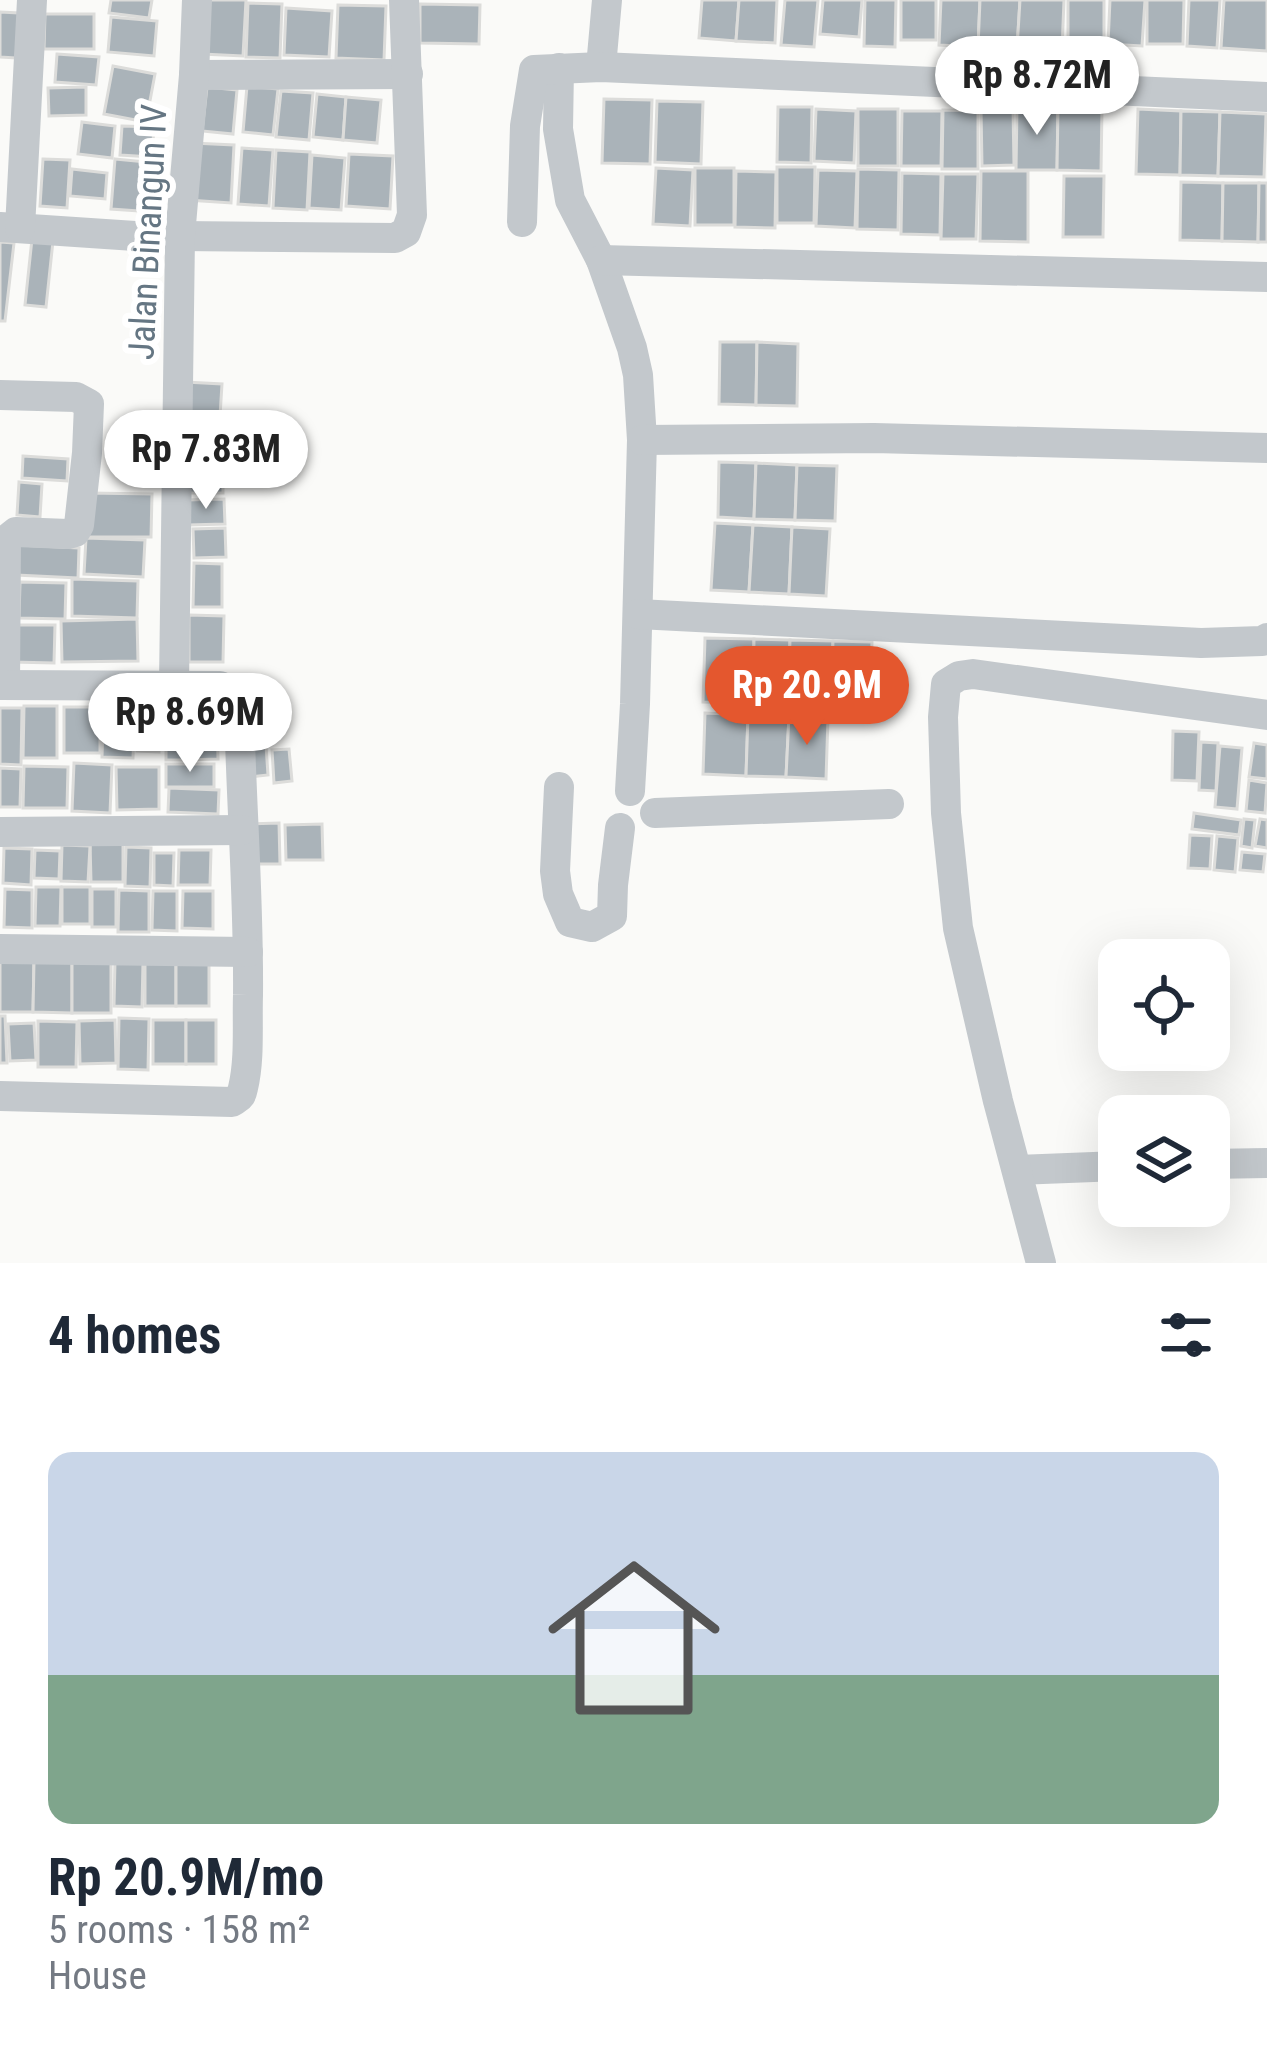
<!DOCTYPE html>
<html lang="en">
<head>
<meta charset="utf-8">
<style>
	body { margin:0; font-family:"Roboto Condensed",sans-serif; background:#f6f6f7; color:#1f2937; height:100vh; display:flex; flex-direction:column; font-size:45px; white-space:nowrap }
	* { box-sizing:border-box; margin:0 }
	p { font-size:39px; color:#747a83 }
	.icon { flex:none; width:66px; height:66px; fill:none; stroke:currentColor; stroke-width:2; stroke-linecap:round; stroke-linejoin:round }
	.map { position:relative; height:1263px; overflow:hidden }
	.panel { display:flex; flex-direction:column; background:#fff; flex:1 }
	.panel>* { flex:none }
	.controls { position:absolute; left:1098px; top:939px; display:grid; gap:24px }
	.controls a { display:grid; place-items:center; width:132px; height:132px; border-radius:24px; background:#fff; box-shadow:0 12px 48px #0002; font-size:60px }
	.price { position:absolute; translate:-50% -102px; padding:0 27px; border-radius:42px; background:#fff; color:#222; font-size:39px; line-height:78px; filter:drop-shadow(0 3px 6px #0008) }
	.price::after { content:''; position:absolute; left:50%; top:72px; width:36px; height:27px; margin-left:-18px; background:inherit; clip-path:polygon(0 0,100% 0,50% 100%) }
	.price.on { background:#e4572e; color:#fff }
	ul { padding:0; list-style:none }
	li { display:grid; align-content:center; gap:24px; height:636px; padding:0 48px }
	li span { display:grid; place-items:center; height:372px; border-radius:24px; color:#555 }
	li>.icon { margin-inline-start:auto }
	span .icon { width:216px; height:216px; fill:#fffc; stroke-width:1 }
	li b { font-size:51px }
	h2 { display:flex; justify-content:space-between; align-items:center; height:144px; padding:0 48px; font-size:51px }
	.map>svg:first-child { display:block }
</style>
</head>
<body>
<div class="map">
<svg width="1267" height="1263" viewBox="0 0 1267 1263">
	<rect width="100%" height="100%" fill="#fafaf8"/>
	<!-- building -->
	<g fill="#aab3b9" stroke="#dcdcda" stroke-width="3">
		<polygon points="111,0 152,0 149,18 109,13"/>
		<polygon points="204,0 246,0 243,56 202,54"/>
		<polygon points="702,0 739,0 736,41 699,38"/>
		<polygon points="739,0 777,0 775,43 736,41"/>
		<polygon points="785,0 818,0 814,47 781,45"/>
		<polygon points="823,0 862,0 859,37 820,34"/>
		<polygon points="865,0 896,0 895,47 864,46"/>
		<rect x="901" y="0" width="35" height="40"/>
		<polygon points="941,0 980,0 978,47 939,45"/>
		<polygon points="980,0 1020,0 1017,49 978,47"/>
		<polygon points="1020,0 1064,0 1062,50 1017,49"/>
		<rect x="1068" y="0" width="36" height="42"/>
		<polygon points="1110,0 1145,0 1142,46 1108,44"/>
		<polygon points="1147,0 1184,0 1183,44 1147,44"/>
		<polygon points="1189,0 1220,0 1217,48 1187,46"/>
		<polygon points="1224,0 1267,0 1267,51 1221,48"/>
		<polygon points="248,3 282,4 280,58 246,57"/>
		<polygon points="420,4 480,5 479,44 420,43"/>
		<polygon points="338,5 386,6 384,60 336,58"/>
		<polygon points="286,8 332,11 329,57 284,55"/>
		<polygon points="0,12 19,13 16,58 0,57"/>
		<polygon points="45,14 94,14 94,49 44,49"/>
		<polygon points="111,17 157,21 154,56 108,52"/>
		<polygon points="57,54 99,57 96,85 55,82"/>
		<polygon points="113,66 155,74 146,122 104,114"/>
		<polygon points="247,86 278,89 273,135 243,132"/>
		<polygon points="86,87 86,115 49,116 48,88"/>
		<polygon points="207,87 237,90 233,134 202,131"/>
		<polygon points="281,91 313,93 309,140 276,137"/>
		<polygon points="317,94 346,97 343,140 313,137"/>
		<polygon points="346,97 381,100 377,143 343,140"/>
		<polygon points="604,99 652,100 650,164 602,163"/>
		<polygon points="657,101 703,102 701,164 655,162"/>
		<polygon points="1017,106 1058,107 1057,170 1016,170"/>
		<polygon points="778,107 812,107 811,163 777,162"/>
		<polygon points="1058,107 1102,108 1101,171 1057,170"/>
		<polygon points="1013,108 1014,165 982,166 981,109"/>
		<polygon points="816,109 856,111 854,163 814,161"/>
		<rect x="858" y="109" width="40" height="57"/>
		<polygon points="1138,109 1181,111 1180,175 1136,174"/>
		<polygon points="943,110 978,111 978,169 942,169"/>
		<polygon points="902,111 942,111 941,166 901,166"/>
		<polygon points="1181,111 1220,112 1218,176 1180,175"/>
		<polygon points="1220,112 1266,114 1264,177 1218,176"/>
		<polygon points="82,122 115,126 112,158 78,154"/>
		<polygon points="122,126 154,127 152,157 120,155"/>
		<polygon points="192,143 234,145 231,203 188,200"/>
		<polygon points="242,148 273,150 269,206 238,204"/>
		<polygon points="276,150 310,152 307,210 273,208"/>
		<polygon points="349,154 393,156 390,209 346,206"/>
		<polygon points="312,155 345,158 341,210 309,208"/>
		<polygon points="43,159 70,160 67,208 40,206"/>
		<polygon points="115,159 157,163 153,212 111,209"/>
		<polygon points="777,167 815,167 814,223 777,223"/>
		<polygon points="656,168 693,170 690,226 653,224"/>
		<rect x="695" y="168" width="39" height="57"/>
		<polygon points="72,169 107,173 105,199 70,196"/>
		<polygon points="858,169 899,170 898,230 857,229"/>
		<polygon points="818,170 857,171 855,228 816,226"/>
		<polygon points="736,171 776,172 775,228 735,227"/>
		<polygon points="981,171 1028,171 1028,242 980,241"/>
		<polygon points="902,173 941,174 940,235 901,234"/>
		<polygon points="943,174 978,174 976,239 941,239"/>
		<polygon points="1064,176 1104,176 1103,237 1063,237"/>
		<polygon points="1181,182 1223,183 1222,241 1180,240"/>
		<polygon points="1223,183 1259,183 1258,242 1222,241"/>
		<polygon points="1259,183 1267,183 1267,242 1258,242"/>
		<polygon points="32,239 53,241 46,307 25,305"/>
		<polygon points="0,242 14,243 5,321 0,321"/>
		<polygon points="720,342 757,342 756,405 719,404"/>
		<polygon points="757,342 798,344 797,406 756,405"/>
		<polygon points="185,382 222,384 220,416 184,415"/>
		<polygon points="190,422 227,424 225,454 188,451"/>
		<polygon points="23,456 68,459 67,481 22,478"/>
		<rect x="188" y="461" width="35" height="32"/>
		<polygon points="719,462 756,463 754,519 718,517"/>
		<polygon points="756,463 797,465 795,520 754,519"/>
		<polygon points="797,465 837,466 835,521 795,520"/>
		<polygon points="19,482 42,484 40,517 17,515"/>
		<polygon points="88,493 152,494 151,537 87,537"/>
		<polygon points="224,499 225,524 187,525 186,500"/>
		<polygon points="715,523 753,525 749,592 711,590"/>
		<polygon points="753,525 792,527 789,594 749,592"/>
		<polygon points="792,527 830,529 826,596 789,594"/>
		<polygon points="225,528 226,557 194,558 193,529"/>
		<polygon points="86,538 145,540 143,577 84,574"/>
		<polygon points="18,545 79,548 78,578 16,575"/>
		<polygon points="194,563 222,564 222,607 193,607"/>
		<polygon points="72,579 138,581 137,618 72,616"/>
		<polygon points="20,582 66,583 65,619 19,618"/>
		<polygon points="189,615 224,616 223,662 189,662"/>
		<polygon points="137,619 138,661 62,662 61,621"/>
		<polygon points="13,625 55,625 54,663 12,662"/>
		<polygon points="705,638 754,639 753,703 703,702"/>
		<polygon points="754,639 790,640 788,704 753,703"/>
		<polygon points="790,640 833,641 831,706 788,704"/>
		<polygon points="833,641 872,642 870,707 831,706"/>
		<polygon points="104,700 135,701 133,758 102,757"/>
		<polygon points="24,706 57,706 57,758 23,758"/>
		<rect x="64" y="707" width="36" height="46"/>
		<polygon points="139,707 161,708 159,752 137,751"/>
		<polygon points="0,708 22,708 21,765 0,764"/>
		<polygon points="705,713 748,715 746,776 703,774"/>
		<polygon points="748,715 789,716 786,777 746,776"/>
		<polygon points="789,716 828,718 826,779 786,777"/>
		<polygon points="217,718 218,759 186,760 186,719"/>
		<rect x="166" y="719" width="20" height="41"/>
		<polygon points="1173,731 1199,732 1197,781 1172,780"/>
		<polygon points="1201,742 1218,743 1216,791 1199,790"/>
		<polygon points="1254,743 1267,745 1267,779 1249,777"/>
		<polygon points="266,745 268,775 250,777 247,747"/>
		<polygon points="1220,746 1242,748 1237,809 1215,807"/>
		<polygon points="289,749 292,781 274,783 272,750"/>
		<polygon points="74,763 112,765 110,813 72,811"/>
		<rect x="166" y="764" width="48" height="23"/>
		<polygon points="24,766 68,767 67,808 23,808"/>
		<polygon points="116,767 159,767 159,809 117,810"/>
		<polygon points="0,768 21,769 20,807 0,807"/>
		<polygon points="1249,780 1267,783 1265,813 1246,811"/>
		<polygon points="169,788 219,790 218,814 168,812"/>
		<polygon points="1194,813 1241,820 1239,835 1192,829"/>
		<polygon points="1244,819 1255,820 1252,848 1241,846"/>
		<polygon points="1260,819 1267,820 1267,848 1255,846"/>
		<polygon points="279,823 280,864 245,864 245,824"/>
		<polygon points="322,824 323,860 286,860 285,825"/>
		<polygon points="1190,835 1212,836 1210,869 1188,868"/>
		<polygon points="1217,836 1238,838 1235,872 1214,870"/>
		<polygon points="90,842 123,842 123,882 91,882"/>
		<polygon points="62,845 90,846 88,882 61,881"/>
		<polygon points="126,847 151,848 150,887 125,886"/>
		<polygon points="4,848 32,849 31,885 3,883"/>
		<polygon points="35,850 60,851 59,879 34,878"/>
		<polygon points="179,850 211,850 210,885 178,885"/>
		<polygon points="1242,852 1265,854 1263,872 1240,870"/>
		<polygon points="154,853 174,853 173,886 154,885"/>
		<polygon points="36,887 61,887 60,926 35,926"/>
		<rect x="62" y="887" width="28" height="37"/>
		<polygon points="5,889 32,890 32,928 4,927"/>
		<rect x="92" y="889" width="24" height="38"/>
		<polygon points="119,890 149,891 149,932 118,932"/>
		<polygon points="153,891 177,891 177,931 152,930"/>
		<polygon points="183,891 213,891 213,929 182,928"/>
		<polygon points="0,960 34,961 33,1012 0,1012"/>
		<rect x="145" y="960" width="31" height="46"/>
		<rect x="176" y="960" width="33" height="46"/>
		<polygon points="34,961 72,961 72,1013 33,1012"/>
		<polygon points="72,961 111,962 111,1013 72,1013"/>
		<polygon points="115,961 143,962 142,1007 114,1006"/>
		<polygon points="0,1016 5,1016 7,1063 0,1063"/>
		<polygon points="119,1018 149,1019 148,1070 118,1069"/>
		<polygon points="115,1020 116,1063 80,1064 79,1021"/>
		<rect x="153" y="1020" width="33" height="44"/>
		<rect x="186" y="1020" width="30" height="44"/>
		<polygon points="38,1021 77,1022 76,1067 38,1067"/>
		<polygon points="34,1023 36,1060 10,1061 8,1024"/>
	</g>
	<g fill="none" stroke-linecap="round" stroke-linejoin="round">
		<!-- minor -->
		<g stroke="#c3c8cc" stroke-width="30">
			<polyline points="601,67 607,0"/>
			<polyline points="559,68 558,129 570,200 601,260 632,348 638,375 642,440 635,704 630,791"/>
			<polyline points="194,75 408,74"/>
			<polyline points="522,222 525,126 534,70 601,67 1267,97"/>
			<polyline points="0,227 150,237"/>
			<polyline points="20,228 32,0"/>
			<polyline points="180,236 395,238 406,232 412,215 404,0"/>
			<polyline points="601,260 1267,277"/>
			<polyline points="0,395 76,397 89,404 87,453 79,525 75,532 68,534 16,532 6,540 5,685"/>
			<polyline points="642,440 874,438 1267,448"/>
			<polyline points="638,614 1201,643 1262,641 1267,638"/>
			<polyline points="174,684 180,236 194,75 197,0"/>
			<path d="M0,685L220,686L234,693L239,706C241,802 249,899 248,995C247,1025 250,1059 243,1088C241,1098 240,1096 232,1102L0,1096"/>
			<polyline points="559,787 555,871 558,894 570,922 592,927 612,916 613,885 620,828"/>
			<polyline points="655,813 889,804"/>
			<polyline points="0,832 242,830"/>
			<polyline points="0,949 248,952"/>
			<polyline points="1209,1164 1267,1163"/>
			<polyline points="1017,1170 1119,1166"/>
			<polyline points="1041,1263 998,1101 958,928 946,813 943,717 946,684 959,676 973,674 1267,715"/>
		</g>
	</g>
	<g text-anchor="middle" stroke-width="12" stroke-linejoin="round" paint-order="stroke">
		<!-- street labels -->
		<g font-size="36" fill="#657683" stroke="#fff">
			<text transform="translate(147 232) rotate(-87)" y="13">Jalan Binangun IV</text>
		</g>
	</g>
</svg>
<div class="controls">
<a><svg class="icon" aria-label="locate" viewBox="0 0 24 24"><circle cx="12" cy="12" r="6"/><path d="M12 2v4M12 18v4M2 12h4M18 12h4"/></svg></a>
<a><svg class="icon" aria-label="layers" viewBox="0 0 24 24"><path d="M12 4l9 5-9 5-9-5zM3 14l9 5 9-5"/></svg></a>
</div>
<b class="price" style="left:1037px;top:138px">Rp 8.72M</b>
<b class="price" style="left:206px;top:512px">Rp 7.83M</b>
<b class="price on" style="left:807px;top:748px">Rp 20.9M</b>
<b class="price" style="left:190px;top:775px">Rp 8.69M</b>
</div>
<section class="panel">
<h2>4 homes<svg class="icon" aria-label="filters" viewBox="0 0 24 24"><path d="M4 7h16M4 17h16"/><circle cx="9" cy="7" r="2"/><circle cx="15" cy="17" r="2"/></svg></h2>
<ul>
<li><span style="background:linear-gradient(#c9d6e8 60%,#7fa58c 0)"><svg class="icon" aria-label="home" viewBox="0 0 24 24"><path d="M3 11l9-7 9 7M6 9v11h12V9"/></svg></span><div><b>Rp 20.9M/mo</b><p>5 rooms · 158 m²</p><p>House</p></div></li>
</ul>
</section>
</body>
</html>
